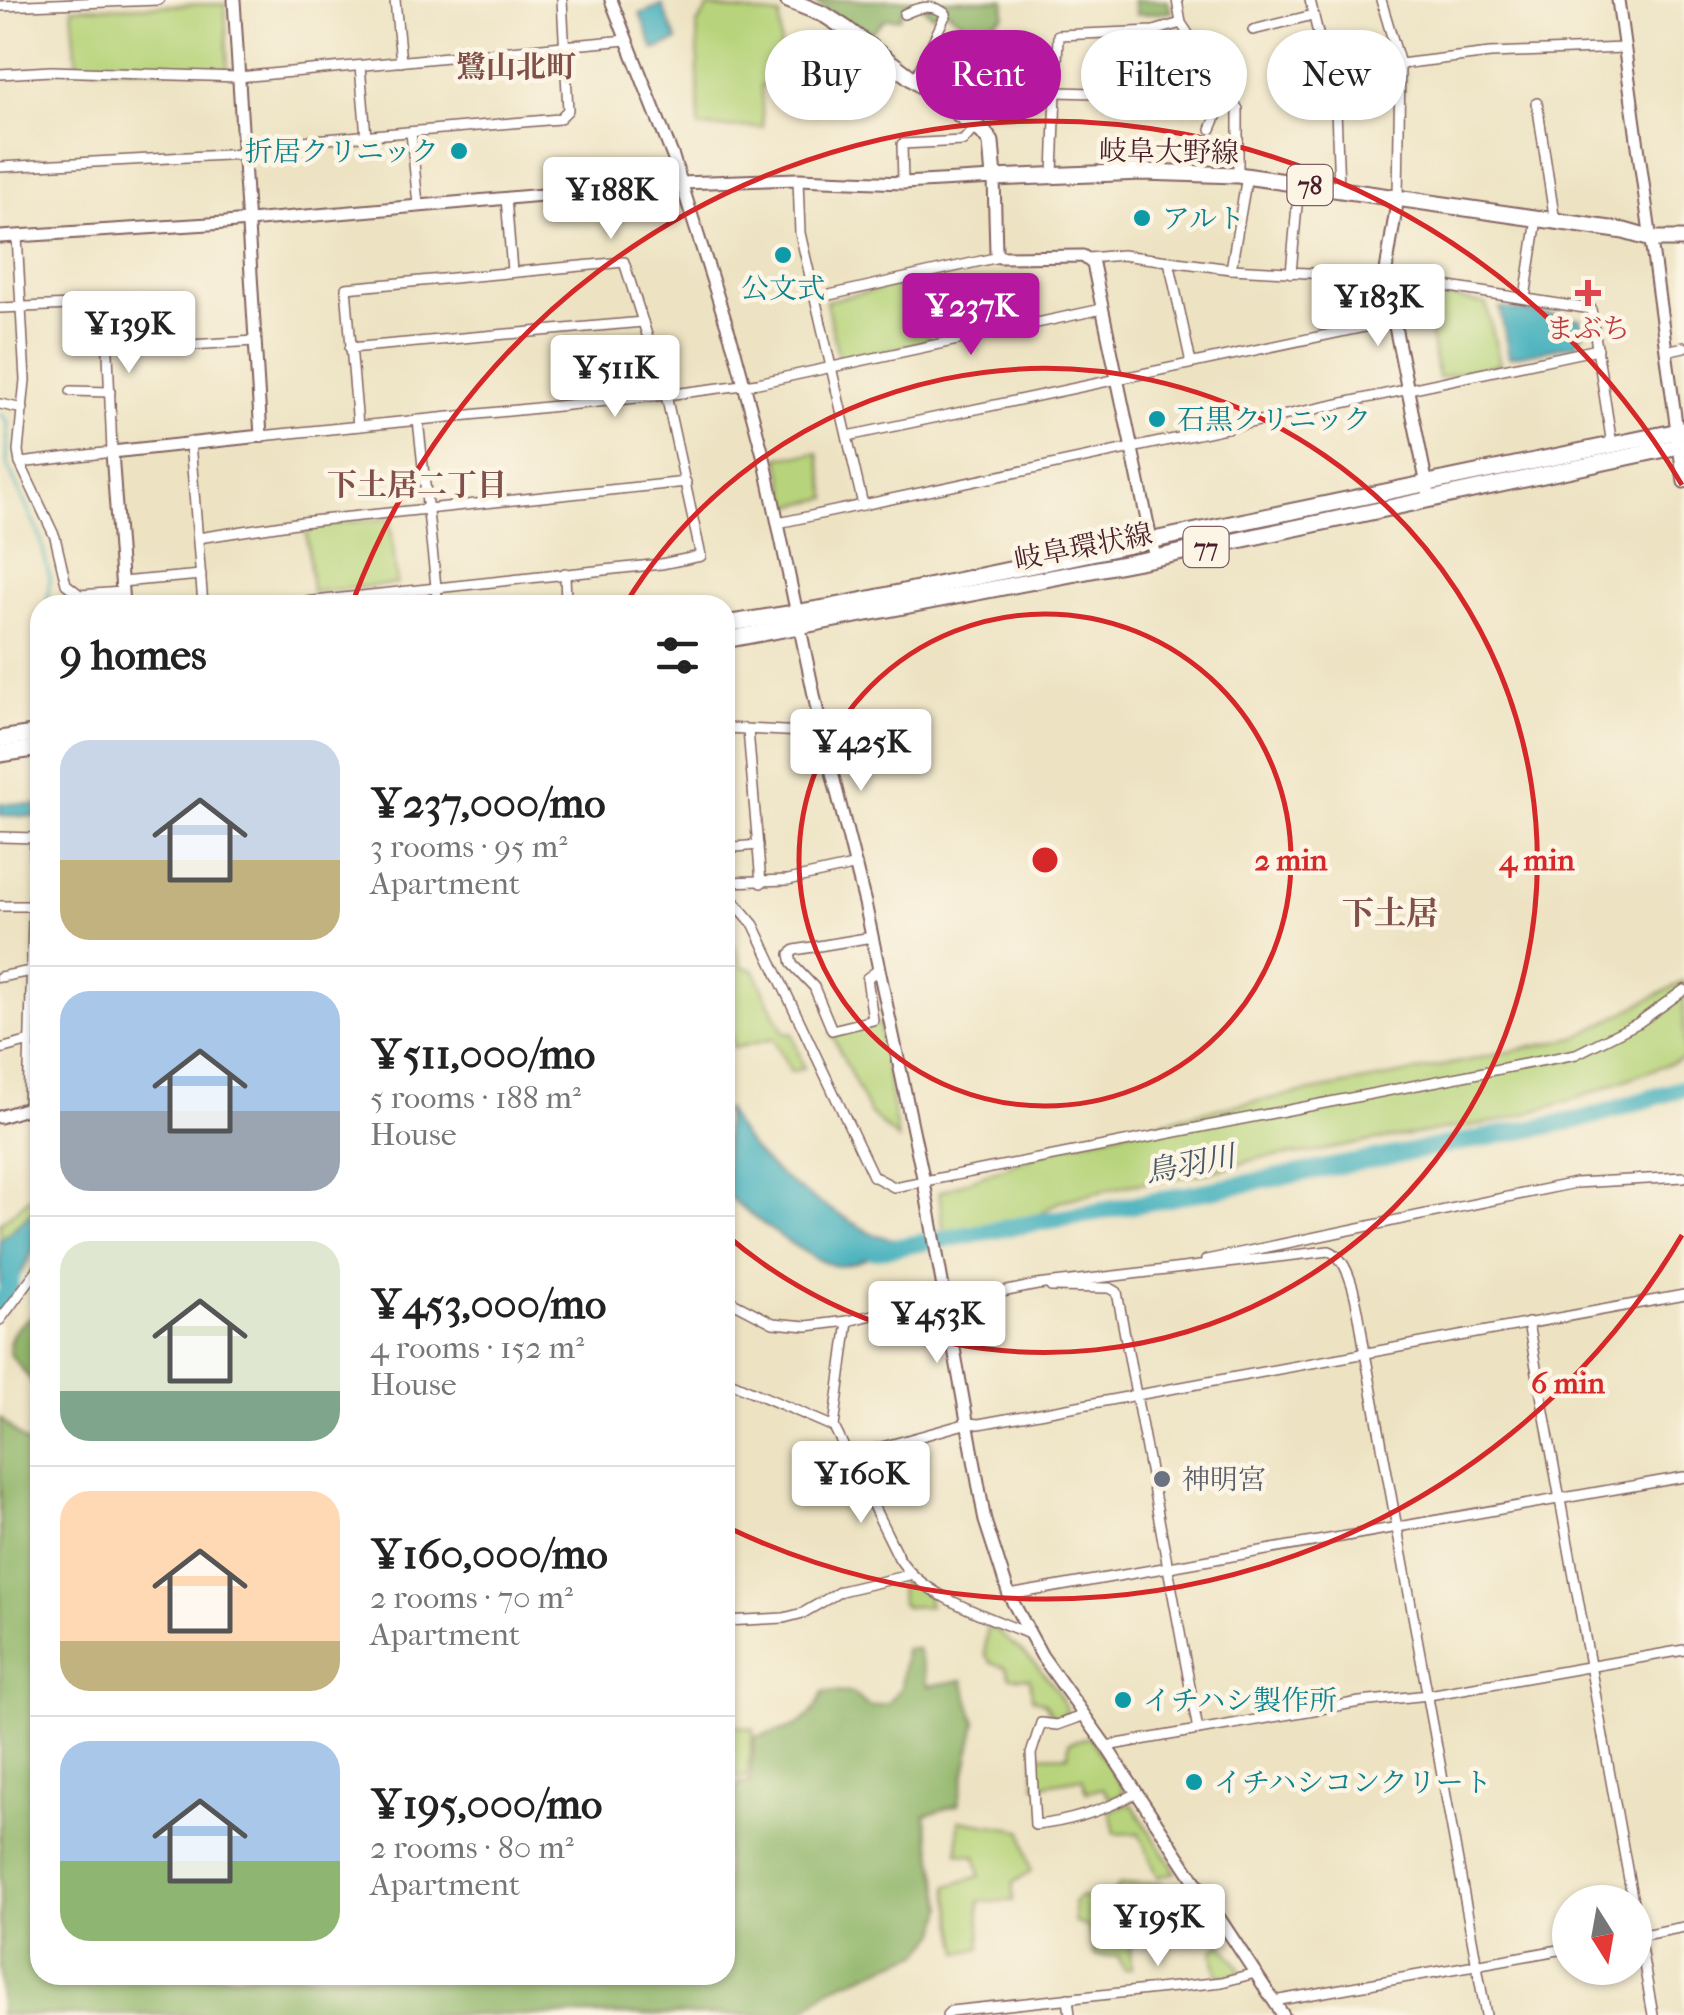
<!DOCTYPE html>
<html lang="en">
<head>
<meta charset="utf-8">
<style>
	body { margin:0; font-family:"IM FELL French Canon","Noto Serif JP",serif; background:#f6f6f6; color:#222; height:100vh; display:flex; flex-direction:column; font-size:38px; white-space:nowrap }
	* { box-sizing:border-box; margin:0 }
	p { font-size:32px; color:#767676 }
	.icon { flex:none; width:55px; height:55px; fill:none; stroke:currentColor; stroke-width:2; stroke-linecap:round; stroke-linejoin:round }
	.map { position:relative; flex:1; overflow:hidden }
	.sheet { position:absolute; left:30px; top:595px; width:705px; height:1390px; display:flex; flex-direction:column; background:#fff; border-radius:30px; box-shadow:0 2px 8px #0004 }
	.sheet>* { flex:none }
	.top-card { position:absolute; left:765px; top:30px; width:768px; height:90px; display:flex; gap:20px }
	.needle { width:65px; rotate:169deg }
	.buttons { position:absolute; left:1552px; top:1885px; display:grid; gap:20px }
	.buttons a { display:grid; place-items:center; width:100px; height:100px; border-radius:50%; background:#fff; box-shadow:0 2px 8px #0004; font-size:50px }
	.price { position:absolute; translate:-50% -85px; padding:0 22px; border-radius:10px; background:#fff; color:#222; font-size:32px; line-height:65px; filter:drop-shadow(0 2px 5px #0008) }
	.price::after { content:''; position:absolute; left:50%; top:60px; width:30px; height:22px; margin-left:-15px; background:inherit; clip-path:polygon(0 0,100% 0,50% 100%) }
	.price.active { background:#b5179e; color:#fff }
	ul { padding:0; list-style:none }
	li { display:flex; align-items:center; gap:30px; height:250px; padding:0 30px }
	li+li { border-top:2px solid #e0e0e0 }
	li span { display:grid; place-items:center; flex:none; width:280px; height:200px; border-radius:30px; color:#555 }
	li>.icon { margin-inline-start:auto }
	span .icon { width:120px; height:120px; fill:#fffc; stroke-width:1 }
	li b { font-size:42px }
	h2 { display:flex; justify-content:space-between; align-items:center; height:120px; padding:0 30px; font-size:42px }
	.chip { padding:0 35px; border-radius:45px; background:#fff; box-shadow:0 2px 8px #0004; font-size:35px; line-height:90px }
	.chip.active { background:#b5179e; color:#fff }
	.map>svg:first-child { display:block }
</style>
</head>
<body>
<div class="map">
<svg width="1684" height="2015" viewBox="0 0 1684 2015">
	<rect width="100%" height="100%" fill="#fcf5e5"/>
	<filter id="ink" filterUnits="userSpaceOnUse"><feTurbulence type="fractalNoise" baseFrequency=".01" numOctaves="2"/><feDisplacementMap in="SourceGraphic" scale="20" xChannelSelector="R" yChannelSelector="G"/><feConvolveMatrix kernelMatrix="1 2 1 2 8 2 1 2 1" color-interpolation-filters="sRGB"/></filter>
	<filter id="wash" filterUnits="userSpaceOnUse"><feTurbulence type="fractalNoise" baseFrequency=".0048" numOctaves="4" result="noise"/><feDisplacementMap in="SourceGraphic" scale="40" xChannelSelector="R" yChannelSelector="G"/><feGaussianBlur stdDeviation="2.25" result="paint"/><feColorMatrix in="noise" values="0 0 0 0 0 0 0 0 0 0 0 0 0 0 0 0 0 1.4 0 .05"/><feComposite in="paint" operator="in"/></filter>
	<g filter="url(#wash)">
		<rect width="100%" height="100%" fill="#ede3c3"/>
		<!-- green -->
		<g fill="#b7d47b" stroke="#807a53" stroke-width="2.5">
			<polygon points="225,4 228,71 77,66 72,8"/>
			<polygon points="709,7 780,16 781,84 761,85 763,127 699,128 697,24"/>
			<polygon points="916,281 929,341 839,361 826,301"/>
			<polygon points="1422,293 1486,304 1500,364 1438,378"/>
			<polygon points="818,453 828,498 790,506 779,457"/>
			<polygon points="390,518 397,584 312,592 306,527"/>
			<polygon points="725,920 742,966 754,970 784,1033 792,1033 804,1068 791,1072 773,1039 734,1048 725,1017"/>
			<polygon points="1684,981 1684,1058 1575,1099 1502,1121 1377,1140 1310,1153 1260,1158 1211,1172 1125,1186 1060,1201 1040,1214 944,1234 939,1192 1061,1146 1224,1107 1399,1075 1575,1038"/>
			<polygon points="879,1024 898,1139 870,1114 831,1033"/>
			<polygon points="40,1189 40,1203 0,1242 0,1223"/>
			<polygon points="916,1583 928,1592 929,1606 906,1607 901,1603 900,1584"/>
			<path d="M987,1624C1016,1646 1057,1677 1067,1713L1054,1718L1045,1703L1032,1698L1030,1678L1010,1677L1005,1667L991,1663L985,1654Z"/>
			<polygon points="725,1724 754,1729 746,1778 725,1774"/>
			<polygon points="1090,1737 1122,1787 1123,1794 1110,1798 1103,1788 1087,1792 1082,1778 1036,1786 1034,1756 1068,1755 1069,1742"/>
			<polygon points="1132,1804 1176,1872 1158,1877 1139,1833 1115,1834 1110,1810"/>
			<polygon points="959,1820 1022,1830 1031,1871 1013,1883 1013,1901 979,1901 981,1948 960,1953 948,1886 980,1876 976,1856 958,1853"/>
			<polygon points="1162,1883 1152,1910 1129,1916 1131,1969 1124,1970 1118,1956 1095,1956 1088,1927 1075,1923 1073,1902 1079,1897 1111,1900 1118,1885"/>
			<polygon points="1222,1943 1240,1968 1239,1974 1218,1977 1212,1951"/>
		</g>
		<!-- forest -->
		<g fill="#91b66b" stroke="#6e6a4b" stroke-width="2.5">
			<polygon points="816,0 1005,0 1004,15 977,34 945,9 932,15 918,3 904,8 900,18 885,19 868,36 816,3"/>
			<polygon points="1133,0 1167,0 1171,12 1136,15"/>
			<path d="M40,1307V1392L10,1354C5,1329 26,1323 40,1307Z"/>
			<path d="M0,1418L29,1446L40,1444V1975H725V1818L738,1783L749,1784L755,1737C789,1728 810,1729 823,1692L852,1693L869,1707L888,1704L901,1687L905,1649H918L928,1686L963,1680L976,1723L958,1805L925,1815L944,1907L938,1933L922,1952L831,1988L797,2015H0Z"/>
		</g>
		<!-- water -->
		<g fill="#40afbc" stroke="#456774" stroke-width="2.5">
			<polygon points="662,5 677,41 654,50 640,14"/>
			<polygon points="1500,308 1580,319 1583,335 1577,336 1578,344 1509,357"/>
			<polygon points="0,803 40,805 40,817 0,815"/>
			<path d="M725,1108C749,1156 785,1182 830,1209C863,1228 874,1241 915,1240C900,1246 853,1266 839,1266C812,1264 746,1212 725,1193Z"/>
			<polygon points="40,1206 40,1240 19,1276 0,1285 0,1240"/>
		</g>
		<g fill="none" stroke-linecap="round" stroke-linejoin="round">
			<!-- stream -->
			<polyline stroke="#40afbc" stroke-width="2.5" points="0,414 8,422 7,465 40,536 50,579 47,605"/>
			<!-- river -->
			<g stroke="#40afbc" stroke-width="18">
				<polyline points="874,1251 1086,1214 1583,1119 1684,1088"/>
				<polyline points="0,1305 10,1286 14,1259"/>
			</g>
		</g>
	</g>
	<g filter="url(#ink)">
		<g fill="none" stroke-linecap="round" stroke-linejoin="round">
			<defs>
				<g id="minor">
					<polyline points="395,0 401,62"/>
					<polyline points="1177,0 1181,23 1238,109 1238,175"/>
					<polyline points="1310,0 1336,109 1339,189"/>
					<polyline points="1381,0 1400,64 1398,197"/>
					<polyline points="0,6 159,0"/>
					<path d="M904,14C919,7 932,3 946,14L914,81"/>
					<polyline points="1253,30 1313,15"/>
					<polyline points="1400,64 1490,53 1624,48"/>
					<polyline points="360,66 366,136"/>
					<polyline points="0,74 51,71 239,77 626,40"/>
					<polyline points="1287,84 1328,74"/>
					<polyline points="1056,92 1174,95 1154,31"/>
					<polyline points="1537,103 1555,222"/>
					<polyline points="1336,109 1370,108"/>
					<polyline points="1211,129 1226,94"/>
					<polyline points="411,132 418,205"/>
					<polyline points="244,146 559,119 568,110 562,0"/>
					<polyline points="0,167 244,154"/>
					<polyline points="1053,175 1058,35 1154,31 1181,23"/>
					<polyline points="798,179 800,233 863,505"/>
					<polyline points="903,183 902,144 963,141 975,127"/>
					<polyline points="506,198 512,271"/>
					<polyline points="17,236 25,380 18,451 20,463 55,537 66,584 80,595 122,592"/>
					<polyline points="1088,258 1122,255 1231,269 1385,277 1591,309 1612,445"/>
					<polyline points="1169,261 1191,363"/>
					<polyline points="1231,269 1247,176"/>
					<polyline points="1291,273 1299,183"/>
					<polyline points="816,298 999,257"/>
					<polyline points="1525,298 1537,219"/>
					<polyline points="0,308 168,301 173,346 255,341"/>
					<polyline points="350,348 643,322"/>
					<polyline points="1666,351 1684,347"/>
					<polyline points="71,391 110,392"/>
					<polyline points="0,404 23,409"/>
					<polyline points="418,420 438,605"/>
					<polyline points="261,436 666,395 758,383 1102,309"/>
					<polyline points="848,436 1393,321"/>
					<polyline points="190,442 203,605"/>
					<polyline points="20,463 112,452 106,304"/>
					<polyline points="778,523 1598,349"/>
					<polyline points="198,538 302,522 686,482"/>
					<polyline points="565,573 566,605"/>
					<polyline points="121,582 201,575"/>
					<polyline points="277,605 661,564 701,556 666,395 624,262 346,288 358,426"/>
					<polyline points="725,728 822,733"/>
					<polyline points="748,730 761,883"/>
					<polyline points="0,837 35,838 28,1108 40,1104"/>
					<polyline points="725,848 758,845"/>
					<polyline points="725,882 788,880 857,865"/>
					<polyline points="725,891 754,925 873,1176 894,1187 1576,1054 1638,1023 1684,990"/>
					<polyline points="0,906 33,906 40,903"/>
					<polyline points="872,937 795,950 790,954 792,964 814,987 832,1030 873,1020 867,978 878,970"/>
					<polyline points="0,977 31,971"/>
					<polyline points="0,1049 30,1041"/>
					<polyline points="1206,1260 1575,1183 1684,1177"/>
					<polyline points="1051,1287 1110,1288 1117,1292 1198,1730"/>
					<path d="M725,1298L773,1323L807,1326L848,1321L925,1302L947,1303L1037,1285L1329,1251C1355,1260 1360,1327 1365,1353L1486,2015"/>
					<polyline points="0,1320 40,1266"/>
					<path d="M848,1321L834,1427L899,1558C923,1597 987,1616 1029,1634"/>
					<polyline points="1528,1323 1633,1902"/>
					<polyline points="725,1380 834,1427"/>
					<polyline points="850,1456 968,1423 979,1424 1684,1295"/>
					<polyline points="1009,1595 1684,1477"/>
					<polyline points="725,1621 784,1618 803,1613 841,1591 909,1575"/>
					<path d="M1082,1716L1057,1725L1041,1723L1031,1754L1035,1825C1069,1822 1106,1809 1137,1793"/>
					<polyline points="1106,1746 1360,1702 1429,1695 1684,1650"/>
					<polyline points="1635,1914 1653,2015"/>
					<polyline points="1638,1936 1684,1927"/>
					<polyline points="1068,1998 1070,2015"/>
					<polyline points="1274,2001 1570,1948"/>
					<polyline points="947,2015 951,2011 1222,1982 1255,1973"/>
				</g>
				<g id="tertiary">
					<polyline points="611,0 673,157 735,351 765,462 822,733 865,903 924,1182 985,1521 1009,1595 1042,1656 1106,1746 1283,2015"/>
					<polyline points="1618,0 1684,482"/>
					<polyline points="1398,197 1385,277 1430,500"/>
					<polyline points="0,237 225,223 680,183 798,179 903,183 994,178 996,252 999,257 1083,256 1093,264 1155,558"/>
					<polyline points="123,605 112,452 261,436 234,0"/>
					<polyline points="0,1117 28,1108"/>
				</g>
				<g id="primary">
					<polyline points="788,0 825,15 845,28 983,132 991,142 994,178 1142,172 1238,175 1624,231 1652,239 1684,239"/>
					<polyline points="725,624 826,608 1684,430"/>
					<polyline points="725,640 1155,558 1684,445"/>
					<polyline points="0,739 40,733"/>
					<polyline points="0,754 40,748"/>
				</g>
			</defs>
			<!-- minor casing -->
			<use href="#minor" stroke="#836460" stroke-width="12"/>
			<!-- tertiary casing -->
			<use href="#tertiary" stroke="#836460" stroke-width="15"/>
			<!-- primary casing -->
			<use href="#primary" stroke="#836460" stroke-width="19"/>
			<!-- minor -->
			<use href="#minor" stroke="#fff" stroke-width="9"/>
			<!-- tertiary -->
			<use href="#tertiary" stroke="#fff" stroke-width="11"/>
			<!-- primary -->
			<use href="#primary" stroke="#fff" stroke-width="15"/>
		</g>
	</g>
	<!-- distance rings -->
	<g fill="none" stroke="#d62828" stroke-width="5">
		<circle cx="1045" cy="860" r="246"/>
		<path d="M626 603A492 492 0 1 1 725 1234"/>
		<path d="M1682 1235A739 739 0 0 1 727 1527M353 601A739 739 0 0 1 1682 485"/>
	</g>
	<!-- markers -->
	<g fill="#0f9aa8" stroke="#fcf5e5" stroke-width="4">
		<circle cx="459" cy="151" r="10"/>
		<circle cx="1142" cy="218" r="10"/>
		<circle cx="783" cy="255" r="10"/>
		<circle cx="1157" cy="419" r="10"/>
		<circle cx="1123" cy="1700" r="10"/>
		<circle cx="1194" cy="1782" r="10"/>
	</g>
	<path fill="#e0444e" stroke="#fcf5e5" stroke-width="4" d="M1583 278h10v10h10v10h-10v10h-10v-10h-10v-10h10z"/>
	<circle fill="#6b7280" stroke="#fcf5e5" stroke-width="4" cx="1162" cy="1479" r="10"/>
	<g text-anchor="middle" stroke-width="9" stroke-linejoin="round" paint-order="stroke">
		<!-- shield labels -->
		<g fill="#fcf5e5" stroke="#7f5f63" stroke-width="2.5">
			<rect x="1287.5" y="165" width="45" height="40" rx="8"/>
			<rect x="1183.5" y="527" width="45" height="40" rx="8"/>
		</g>
		<g font-size="25" font-weight="bold" fill="#4a1f2b">
			<text x="1310" y="194">78</text>
			<text x="1206" y="556">77</text>
		</g>
		<!-- culture labels -->
		<g font-size="28" fill="#0d838f" stroke="#fcf5e5" text-anchor="start">
			<text x="439" y="161" text-anchor="end">折居クリニック</text>
			<text x="1162" y="228">アルト</text>
			<text x="783" y="298" text-anchor="middle">公文式</text>
			<text x="1177" y="429">石黒クリニック</text>
			<text x="1143" y="1710">イチハシ製作所</text>
			<text x="1214" y="1792">イチハシコンクリート</text>
		</g>
		<!-- street labels -->
		<g font-size="28" fill="#4a1f2b" stroke="#fcf5e5">
			<text transform="translate(1169 151) rotate(1)" y="10">岐阜大野線</text>
			<text transform="translate(1083 546) rotate(-11)" y="10">岐阜環状線</text>
		</g>
		<!-- health labels -->
		<g font-size="28" fill="#be3a42" stroke="#fcf5e5">
			<text x="1588" y="338">まぶち</text>
		</g>
		<!-- worship labels -->
		<g font-size="28" fill="#5b616d" stroke="#fcf5e5" text-anchor="start">
			<text x="1182" y="1489">神明宮</text>
		</g>
		<!-- neighbourhood labels -->
		<g font-size="30" font-weight="bold" fill="#81504a" stroke="#fcf5e5">
			<text x="516" y="77">鷺山北町</text>
			<text x="417" y="495">下土居二丁目</text>
		</g>
		<!-- water labels -->
		<g font-size="30" font-style="italic" fill="#465965" stroke="#fcf5e5">
			<text transform="translate(1190 1164) rotate(-11)" y="10">鳥羽川</text>
		</g>
		<!-- quarter labels -->
		<g font-size="32" font-weight="bold" fill="#81504a" stroke="#fcf5e5">
			<text x="1390" y="924">下土居</text>
		</g>
	</g>
	<circle cx="1045" cy="860" r="15" fill="#d62828" stroke="#fcf5e5" stroke-width="5"/>
	<g font-size="30" text-anchor="middle" font-weight="bold" fill="#d62828" stroke="#fcf5e5" stroke-width="9" stroke-linejoin="round" paint-order="stroke">
		<text x="1291" y="870">2 min</text>
		<text x="1537" y="870">4 min</text>
		<text x="1568" y="1393">6 min</text>
	</g>
</svg>
<div class="buttons">
<a><svg class="needle" viewBox="-14 -14 28 28"><path d="M0-13l5 13h-10z" fill="#e53935"/><path d="M0 13l5-13h-10z" fill="#767676"/></svg></a>
</div>
<b class="price" style="left:611px;top:242px">¥188K</b>
<b class="price" style="left:1378px;top:349px">¥183K</b>
<b class="price active" style="left:971px;top:358px">¥237K</b>
<b class="price" style="left:129px;top:376px">¥139K</b>
<b class="price" style="left:615px;top:420px">¥511K</b>
<b class="price" style="left:861px;top:794px">¥425K</b>
<b class="price" style="left:937px;top:1366px">¥453K</b>
<b class="price" style="left:861px;top:1526px">¥160K</b>
<b class="price" style="left:1158px;top:1969px">¥195K</b>
<div class="top-card">
<a class="chip">Buy</a>
<a class="chip active">Rent</a>
<a class="chip">Filters</a>
<a class="chip">New</a>
</div>
<section class="sheet">
<h2>9 homes<svg class="icon" aria-label="filters" viewBox="0 0 24 24"><path d="M4 7h16M4 17h16"/><circle cx="9" cy="7" r="2"/><circle cx="15" cy="17" r="2"/></svg></h2>
<ul>
<li><span style="background:linear-gradient(#c9d6e8 60%,#c2b280 0)"><svg class="icon" aria-label="home" viewBox="0 0 24 24"><path d="M3 11l9-7 9 7M6 9v11h12V9"/></svg></span><div><b>¥237,000/mo</b><p>3 rooms · 95 m²</p><p>Apartment</p></div></li>
<li><span style="background:linear-gradient(#a9c7e8 60%,#9aa5b1 0)"><svg class="icon" aria-label="home" viewBox="0 0 24 24"><path d="M3 11l9-7 9 7M6 9v11h12V9"/></svg></span><div><b>¥511,000/mo</b><p>5 rooms · 188 m²</p><p>House</p></div></li>
<li><span style="background:linear-gradient(#dfe7d0 75%,#7fa58c 0)"><svg class="icon" aria-label="home" viewBox="0 0 24 24"><path d="M3 11l9-7 9 7M6 9v11h12V9"/></svg></span><div><b>¥453,000/mo</b><p>4 rooms · 152 m²</p><p>House</p></div></li>
<li><span style="background:linear-gradient(#ffd9b3 75%,#c2b280 0)"><svg class="icon" aria-label="home" viewBox="0 0 24 24"><path d="M3 11l9-7 9 7M6 9v11h12V9"/></svg></span><div><b>¥160,000/mo</b><p>2 rooms · 70 m²</p><p>Apartment</p></div></li>
<li><span style="background:linear-gradient(#a9c7e8 60%,#8fb573 0)"><svg class="icon" aria-label="home" viewBox="0 0 24 24"><path d="M3 11l9-7 9 7M6 9v11h12V9"/></svg></span><div><b>¥195,000/mo</b><p>2 rooms · 80 m²</p><p>Apartment</p></div></li>
</ul>
</section>
</div>
</body>
</html>
